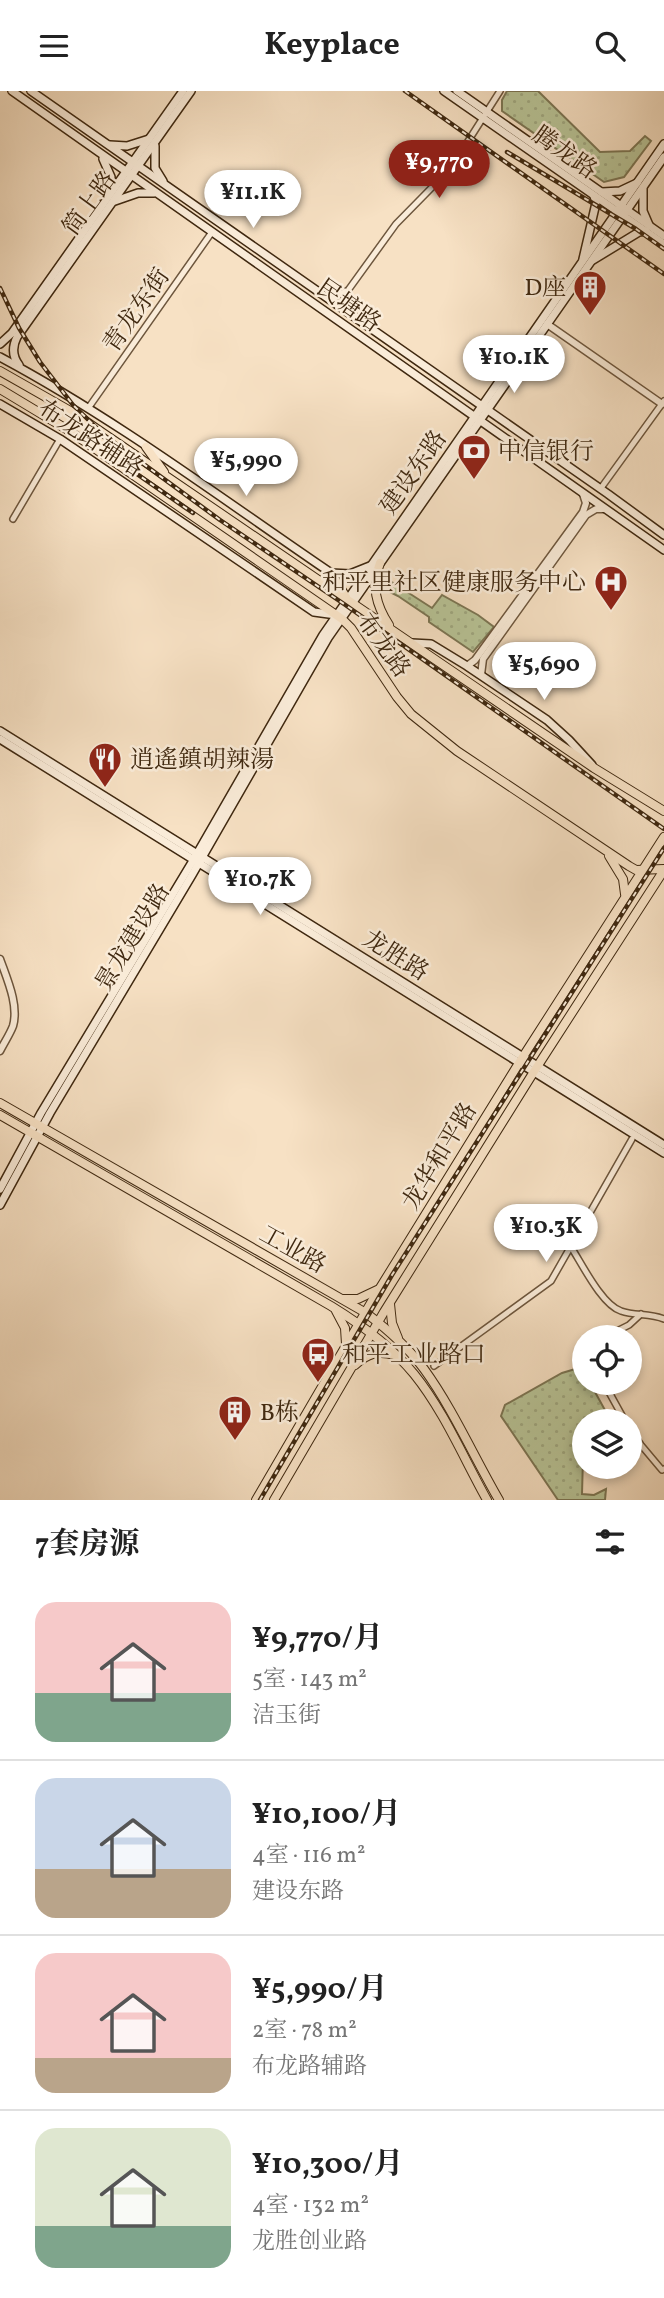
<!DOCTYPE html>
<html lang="zh">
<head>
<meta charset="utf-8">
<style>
	body { margin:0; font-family:Vollkorn,"Noto Serif SC",serif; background:#f2f2f2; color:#222; height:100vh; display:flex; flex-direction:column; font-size:26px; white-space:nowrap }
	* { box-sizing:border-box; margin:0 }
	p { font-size:23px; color:#767676 }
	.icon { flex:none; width:38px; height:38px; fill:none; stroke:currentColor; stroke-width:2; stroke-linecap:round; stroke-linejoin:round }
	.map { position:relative; height:1409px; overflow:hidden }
	.side { display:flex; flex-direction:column; background:#fff; flex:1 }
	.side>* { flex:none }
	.tools { position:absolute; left:572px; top:1234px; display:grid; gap:14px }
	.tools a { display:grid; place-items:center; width:70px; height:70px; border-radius:50%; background:#fff; box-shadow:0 4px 10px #0003; font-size:35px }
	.price { position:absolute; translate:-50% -60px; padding:0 16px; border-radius:24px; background:#fff; color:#222; font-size:23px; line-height:46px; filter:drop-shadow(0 2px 4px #0008) }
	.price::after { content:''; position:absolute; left:50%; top:42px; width:21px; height:16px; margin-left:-10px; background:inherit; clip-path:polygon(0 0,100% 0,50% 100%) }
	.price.on { background:#8f2418; color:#fff }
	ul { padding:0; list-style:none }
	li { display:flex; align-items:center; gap:21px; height:175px; padding:0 35px }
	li+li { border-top:2px solid #e0e0e0 }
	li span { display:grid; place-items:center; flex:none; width:196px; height:140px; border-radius:21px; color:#555 }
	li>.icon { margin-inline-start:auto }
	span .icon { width:84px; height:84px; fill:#fffc; stroke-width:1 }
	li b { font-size:30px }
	h2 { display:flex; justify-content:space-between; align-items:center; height:84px; padding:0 35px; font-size:30px }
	header { display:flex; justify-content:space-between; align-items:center; height:91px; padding:0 35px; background:#fff; font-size:32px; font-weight:700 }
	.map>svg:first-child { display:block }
</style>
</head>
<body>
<header><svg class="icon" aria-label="menu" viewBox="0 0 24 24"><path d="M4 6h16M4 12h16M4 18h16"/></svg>Keyplace<svg class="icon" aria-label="search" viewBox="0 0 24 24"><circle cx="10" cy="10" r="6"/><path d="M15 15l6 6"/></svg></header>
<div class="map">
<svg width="664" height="1409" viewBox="0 0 664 1409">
	<defs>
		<pattern id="park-dots" width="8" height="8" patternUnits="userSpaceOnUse" patternTransform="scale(1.75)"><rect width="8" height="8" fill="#b8c497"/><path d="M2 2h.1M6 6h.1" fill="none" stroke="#9fa881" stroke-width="1.8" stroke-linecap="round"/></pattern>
	</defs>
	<rect width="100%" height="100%" fill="#f7e1c4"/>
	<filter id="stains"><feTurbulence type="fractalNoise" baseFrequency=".00286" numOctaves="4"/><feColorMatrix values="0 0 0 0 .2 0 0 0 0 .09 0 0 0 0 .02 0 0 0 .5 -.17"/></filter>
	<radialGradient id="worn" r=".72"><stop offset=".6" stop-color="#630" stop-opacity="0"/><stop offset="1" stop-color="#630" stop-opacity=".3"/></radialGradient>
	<!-- park -->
	<g fill="url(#park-dots)" stroke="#7c7654" stroke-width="2">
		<polygon points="507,0 538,0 600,61 630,60 645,45 651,50 624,86 604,91 502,20 502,9"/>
		<polygon points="384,486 432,517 442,504 478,524 494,536 473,561 429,531 429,526 398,505 382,497 381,494"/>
		<polygon points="582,1276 584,1281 584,1292 590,1292 611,1330 584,1330 582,1403 594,1404 606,1398 605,1409 558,1409 501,1325 505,1314 562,1282"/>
	</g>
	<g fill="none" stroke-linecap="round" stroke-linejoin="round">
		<defs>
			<g id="minor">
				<polyline points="326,206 333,207 346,200"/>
				<polyline points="350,222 345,209 349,198 396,133 451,77 500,0"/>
				<polyline points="89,316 212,141"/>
				<polyline points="601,397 664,310"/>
				<polyline points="13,428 60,348"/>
				<path d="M571,1156C582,1173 602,1214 621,1220C635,1225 650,1222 664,1228"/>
				<polyline points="605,1246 629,1234 641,1223"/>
				<polyline points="434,1275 551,1190 632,1048"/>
				<polyline points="604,1292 625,1330"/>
				<polyline points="630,1338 641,1354 662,1379 664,1378"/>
			</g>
			<g id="tertiary">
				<polyline points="547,233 662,313"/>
				<polyline points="467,575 475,569 583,421 586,412 583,403"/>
				<polyline points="481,584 483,568 586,424 596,418 605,418"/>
				<path d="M0,868C7,888 19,914 13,935C10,943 4,952 0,960"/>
			</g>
			<g id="secondary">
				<polyline points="12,0 664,459"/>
				<polyline points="31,0 608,403 664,444"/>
				<polyline points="444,0 664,153"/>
				<polyline points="457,0 664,145"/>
				<polyline points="110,54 127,55 149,48"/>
				<polyline points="155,55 155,77 163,90"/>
				<polyline points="103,68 111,86 110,103"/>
				<polyline points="643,98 643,120 649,134"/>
				<polyline points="602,101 620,100 637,92"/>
				<polyline points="115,110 138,102 154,102"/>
				<polyline points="583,168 596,112 594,105"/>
				<polyline points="593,169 639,141 646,140"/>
				<polyline points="0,253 12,242 183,0"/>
				<path d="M0,266C116,328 222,408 331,482L350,483L370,475"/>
				<path d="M19,274C12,265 12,256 17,246L191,0"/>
				<polyline points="0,313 60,348 314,521 336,524"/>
				<polyline points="412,552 431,553 467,575 547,629 569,649 592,674"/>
				<polyline points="0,640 664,1054"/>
				<polyline points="0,648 664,1062"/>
				<polyline points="0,1098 41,1022 194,768 323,544 664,53"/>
				<polyline points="0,1114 50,1022 192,784 328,547 664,66"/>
			</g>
			<g id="primary">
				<polyline points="0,280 72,321 594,677 664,720"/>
				<polyline points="0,298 68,339 342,528 351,537 397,606 411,623 457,660 629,775 636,779 664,778"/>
				<polyline points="146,356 164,381"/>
				<path d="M380,472C371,495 376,514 389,534"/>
				<polyline points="331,482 346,506"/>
				<polyline points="609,765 623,788 625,803"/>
				<path d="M0,1012L366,1222C387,1238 408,1256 424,1278C453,1318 474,1366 499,1409"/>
				<path d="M0,1024L331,1215C362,1234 391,1255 414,1283C444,1320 464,1368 487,1409"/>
				<polyline points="343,1208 358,1208 377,1199"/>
				<polyline points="390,1213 392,1232 398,1247"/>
				<polyline points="336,1220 345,1237 346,1253"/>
				<path d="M355,1274C367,1263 378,1259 394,1264"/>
				<polyline points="256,1409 372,1210 519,972 664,746"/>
				<polyline points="274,1409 384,1221 535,979 664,779"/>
			</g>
		</defs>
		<!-- minor casing -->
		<use href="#minor" stroke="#6d563d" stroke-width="8"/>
		<!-- tertiary casing -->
		<use href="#tertiary" stroke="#6d563d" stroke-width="9"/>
		<!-- secondary casing -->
		<use href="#secondary" stroke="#3f2810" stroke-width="10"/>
		<!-- primary casing -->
		<use href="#primary" stroke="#3f2810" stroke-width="10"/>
		<!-- minor -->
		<use href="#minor" stroke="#faecd9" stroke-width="5"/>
		<!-- tertiary -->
		<use href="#tertiary" stroke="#faecd9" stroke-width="6"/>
		<!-- secondary -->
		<use href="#secondary" stroke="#faecd9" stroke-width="7"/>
		<!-- primary -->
		<use href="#primary" stroke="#f7e1c4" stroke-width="8"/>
		<defs>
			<g id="rail">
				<polyline points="405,0 664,183"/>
				<polyline points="507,61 636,138 664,158"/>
				<polyline points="0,197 19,237 40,271 73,314 104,344 220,429 344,513 664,738"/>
				<polyline points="103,355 134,381 193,422"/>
				<polyline points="260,1409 392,1184 664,757"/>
			</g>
		</defs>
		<!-- rail casing -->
		<use href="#rail" stroke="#3f2810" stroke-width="4.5"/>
		<!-- rail -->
		<use href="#rail" stroke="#faecd9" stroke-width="2" stroke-dasharray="5" stroke-linecap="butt"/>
	</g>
	<!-- icons -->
	<defs>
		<symbol id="building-pin" viewBox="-11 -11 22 30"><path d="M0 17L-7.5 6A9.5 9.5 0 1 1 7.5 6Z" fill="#8f2418" stroke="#faecd9"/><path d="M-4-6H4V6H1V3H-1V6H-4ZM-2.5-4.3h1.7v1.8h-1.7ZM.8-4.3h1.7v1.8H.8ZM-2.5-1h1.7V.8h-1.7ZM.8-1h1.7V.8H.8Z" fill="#fff"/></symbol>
		<symbol id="bank-pin" viewBox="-11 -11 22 30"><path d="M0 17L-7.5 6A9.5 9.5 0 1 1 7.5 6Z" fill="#8f2418" stroke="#faecd9"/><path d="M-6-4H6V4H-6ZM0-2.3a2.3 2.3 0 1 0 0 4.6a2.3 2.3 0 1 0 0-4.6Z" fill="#fff"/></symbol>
		<symbol id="hospital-pin" viewBox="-11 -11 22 30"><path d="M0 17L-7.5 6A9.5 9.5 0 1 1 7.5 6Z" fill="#8f2418" stroke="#faecd9"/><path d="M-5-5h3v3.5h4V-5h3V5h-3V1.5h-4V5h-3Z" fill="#fff"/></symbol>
		<symbol id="restaurant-pin" viewBox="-11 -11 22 30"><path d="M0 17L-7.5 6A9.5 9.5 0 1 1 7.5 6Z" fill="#8f2418" stroke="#faecd9"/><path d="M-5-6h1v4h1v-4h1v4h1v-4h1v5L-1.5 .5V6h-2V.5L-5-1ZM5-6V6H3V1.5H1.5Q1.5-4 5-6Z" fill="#fff"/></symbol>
		<symbol id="bus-pin" viewBox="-11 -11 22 30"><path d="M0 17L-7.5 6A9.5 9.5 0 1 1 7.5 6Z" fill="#8f2418" stroke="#faecd9"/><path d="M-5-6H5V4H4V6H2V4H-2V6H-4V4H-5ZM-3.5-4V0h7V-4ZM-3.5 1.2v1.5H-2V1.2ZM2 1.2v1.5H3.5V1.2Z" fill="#fff"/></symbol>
	</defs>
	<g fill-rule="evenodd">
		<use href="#building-pin" x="571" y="177" width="38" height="52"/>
		<use href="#bank-pin" x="455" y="341" width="38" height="52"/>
		<use href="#hospital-pin" x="592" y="472" width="38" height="52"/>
		<use href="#restaurant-pin" x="86" y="649" width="38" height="52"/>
		<use href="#bus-pin" x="299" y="1244" width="38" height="52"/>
		<use href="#building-pin" x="216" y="1302" width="38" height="52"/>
	</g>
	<g text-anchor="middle" stroke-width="5" stroke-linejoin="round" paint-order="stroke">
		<!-- street labels -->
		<g font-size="24" fill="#3f2810" stroke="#faecd9">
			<text transform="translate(565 61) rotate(35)" y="8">腾龙路</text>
			<text transform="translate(89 112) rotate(-54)" y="8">简上路</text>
			<text transform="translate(349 214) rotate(35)" y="8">民塘路</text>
			<text transform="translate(136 219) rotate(-55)" y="8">青龙东街</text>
			<text transform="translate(91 347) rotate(33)" y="8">布龙路辅路</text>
			<text transform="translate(413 381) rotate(-55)" y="8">建设东路</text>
			<text transform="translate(384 554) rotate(54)" y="8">布龙路</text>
			<text transform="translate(132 846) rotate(-59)" y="8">景龙建设路</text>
			<text transform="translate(396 864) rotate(32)" y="8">龙胜路</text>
			<text transform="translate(439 1065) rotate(-59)" y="8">龙华和平路</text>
			<text transform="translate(293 1158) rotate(29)" y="8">工业路</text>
		</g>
		<!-- poi labels -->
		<g font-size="24" fill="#3f2810" stroke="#faecd9" text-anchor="start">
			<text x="566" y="204" text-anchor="end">D座</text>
			<text x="498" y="368">中信银行</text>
			<text x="586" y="499" text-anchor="end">和平里社区健康服务中心</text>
			<text x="130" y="676">逍遙鎮胡辣湯</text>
			<text x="342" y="1271">和平工业路口</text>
			<text x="260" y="1329">B栋</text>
		</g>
	</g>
	<rect width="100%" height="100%" filter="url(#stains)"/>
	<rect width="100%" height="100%" fill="url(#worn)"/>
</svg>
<div class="tools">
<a><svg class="icon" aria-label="locate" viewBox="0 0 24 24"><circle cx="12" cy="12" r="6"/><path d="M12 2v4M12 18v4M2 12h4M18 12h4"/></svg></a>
<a><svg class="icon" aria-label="layers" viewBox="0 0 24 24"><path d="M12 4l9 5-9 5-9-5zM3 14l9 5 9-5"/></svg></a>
</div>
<b class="price on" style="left:439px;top:109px">¥9,770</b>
<b class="price" style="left:253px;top:139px">¥11.1K</b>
<b class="price" style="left:514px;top:304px">¥10.1K</b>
<b class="price" style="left:246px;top:407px">¥5,990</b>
<b class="price" style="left:544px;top:611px">¥5,690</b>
<b class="price" style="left:260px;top:826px">¥10.7K</b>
<b class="price" style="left:546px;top:1173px">¥10.3K</b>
</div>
<section class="side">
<h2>7套房源<svg class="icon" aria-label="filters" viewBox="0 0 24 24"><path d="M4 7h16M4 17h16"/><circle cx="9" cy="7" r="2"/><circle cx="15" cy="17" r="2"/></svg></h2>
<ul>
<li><span style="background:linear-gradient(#f6c9c9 65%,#7fa58c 0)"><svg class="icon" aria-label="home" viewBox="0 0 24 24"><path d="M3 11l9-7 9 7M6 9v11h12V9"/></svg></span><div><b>¥9,770/月</b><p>5室 · 143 m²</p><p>洁玉街</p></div></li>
<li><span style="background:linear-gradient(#c9d6e8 65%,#b9a48a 0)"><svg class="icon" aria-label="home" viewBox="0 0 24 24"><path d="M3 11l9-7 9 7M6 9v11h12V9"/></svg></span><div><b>¥10,100/月</b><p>4室 · 116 m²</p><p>建设东路</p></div></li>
<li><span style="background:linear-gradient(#f6c9c9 75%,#b9a48a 0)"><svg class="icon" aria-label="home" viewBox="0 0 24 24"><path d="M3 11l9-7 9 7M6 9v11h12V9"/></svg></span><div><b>¥5,990/月</b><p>2室 · 78 m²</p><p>布龙路辅路</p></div></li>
<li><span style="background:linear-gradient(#dfe7d0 70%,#7fa58c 0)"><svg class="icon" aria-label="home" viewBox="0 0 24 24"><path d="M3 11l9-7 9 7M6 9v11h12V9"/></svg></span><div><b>¥10,300/月</b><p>4室 · 132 m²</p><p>龙胜创业路</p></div></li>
</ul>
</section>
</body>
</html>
